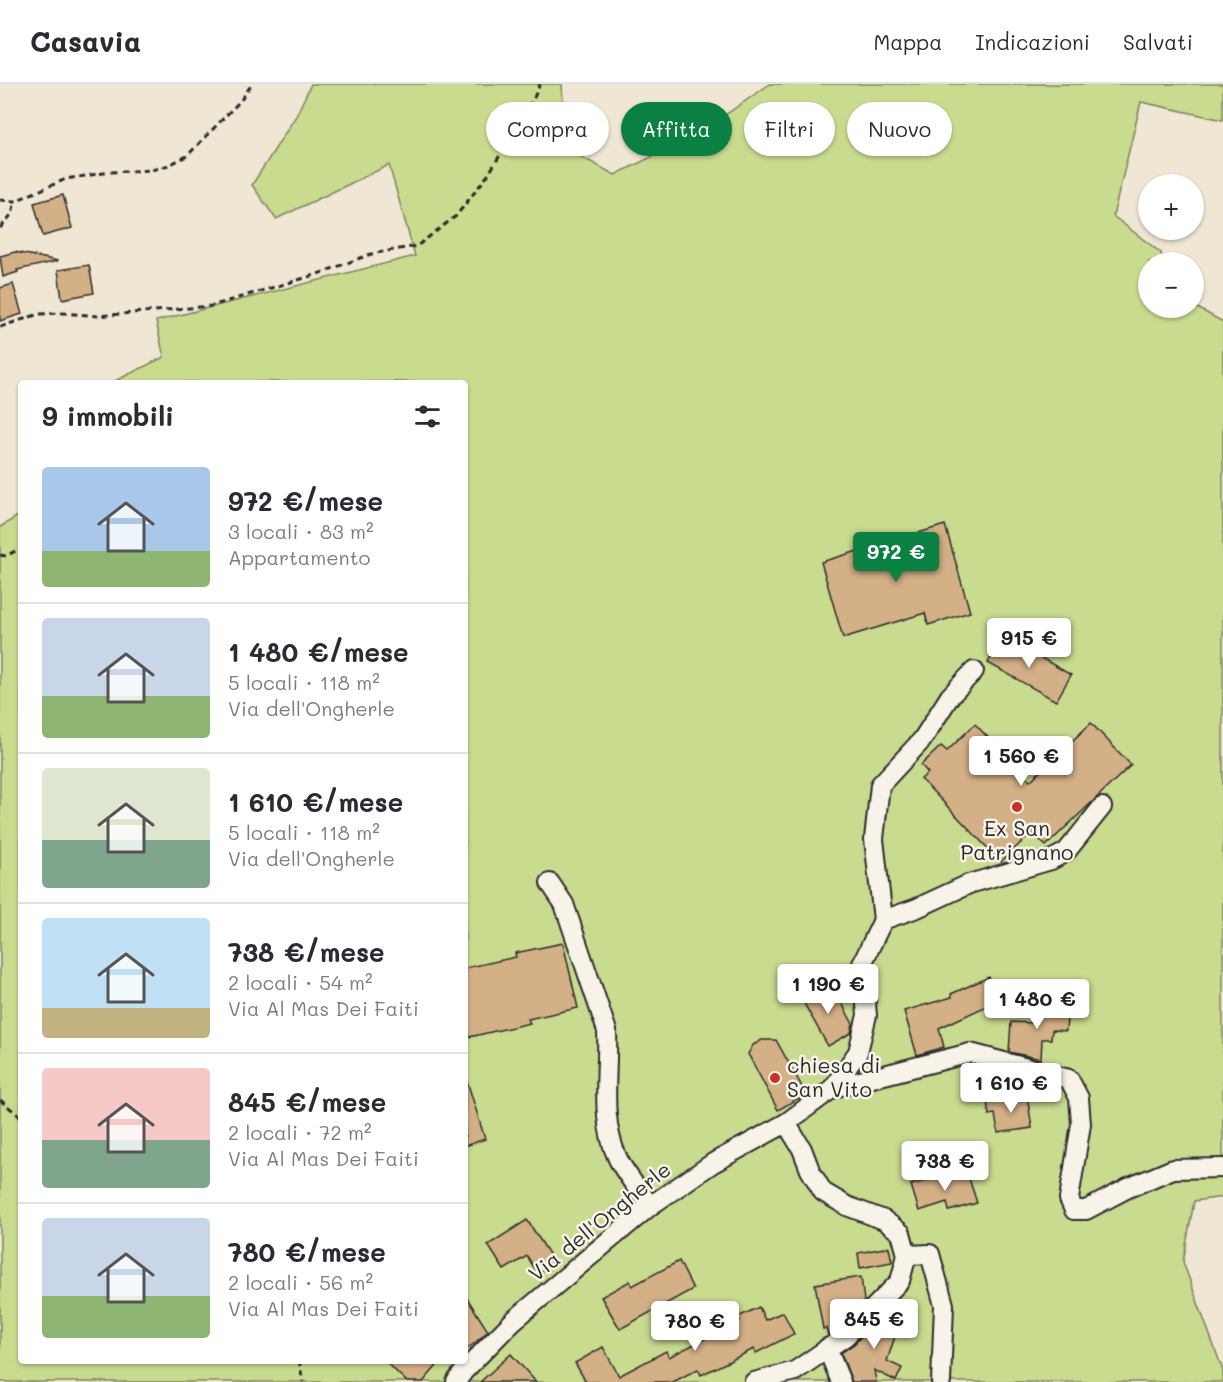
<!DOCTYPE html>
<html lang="it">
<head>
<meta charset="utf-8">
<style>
	body { margin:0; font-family:Mali,sans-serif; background:#f2f2f3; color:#2b2b33; height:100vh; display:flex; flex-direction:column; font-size:22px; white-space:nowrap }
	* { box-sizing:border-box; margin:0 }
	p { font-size:20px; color:#7c7c81 }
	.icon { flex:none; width:33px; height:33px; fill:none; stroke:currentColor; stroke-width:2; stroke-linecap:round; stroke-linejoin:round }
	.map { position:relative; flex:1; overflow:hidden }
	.sheet { position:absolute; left:18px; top:296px; width:450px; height:984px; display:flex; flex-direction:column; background:#fff; border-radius:6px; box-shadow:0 2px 4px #0004 }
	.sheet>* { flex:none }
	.guide { position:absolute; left:486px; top:18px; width:570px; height:54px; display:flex; gap:12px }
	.fabs { position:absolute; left:1138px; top:90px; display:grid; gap:12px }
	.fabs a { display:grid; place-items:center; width:66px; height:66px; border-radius:50%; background:#fff; box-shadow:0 2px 4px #0004; font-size:30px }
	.price { position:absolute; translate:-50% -51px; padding:0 14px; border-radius:6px; background:#fff; color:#222; font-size:20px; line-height:39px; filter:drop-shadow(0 2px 3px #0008) }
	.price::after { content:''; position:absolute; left:50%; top:36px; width:18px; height:14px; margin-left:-9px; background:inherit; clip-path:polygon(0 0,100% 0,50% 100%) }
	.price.on { background:#0b8043; color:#fff }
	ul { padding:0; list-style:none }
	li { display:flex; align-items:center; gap:18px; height:150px; padding:0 24px }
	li+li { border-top:2px solid #e1e1e2 }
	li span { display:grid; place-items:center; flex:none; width:168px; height:120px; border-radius:6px; color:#555 }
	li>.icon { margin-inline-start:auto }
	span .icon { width:72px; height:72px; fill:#fffc; stroke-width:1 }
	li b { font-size:26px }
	h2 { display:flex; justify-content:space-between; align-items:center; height:72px; padding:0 24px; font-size:26px }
	.pill { padding:0 21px; border-radius:27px; background:#fff; box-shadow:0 2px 4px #0004; font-size:21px; line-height:54px }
	.pill.on { background:#0b8043; color:#fff }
	header { display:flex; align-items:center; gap:36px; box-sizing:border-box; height:84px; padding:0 30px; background:#fff; border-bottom:2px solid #e1e1e2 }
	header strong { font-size:28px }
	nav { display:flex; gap:33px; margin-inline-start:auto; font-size:21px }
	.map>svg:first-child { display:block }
</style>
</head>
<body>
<header>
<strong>Casavia</strong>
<nav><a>Mappa</a><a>Indicazioni</a><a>Salvati</a></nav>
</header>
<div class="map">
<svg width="1223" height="1298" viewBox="0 0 1223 1298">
	<rect width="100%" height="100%" fill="#f0e6d4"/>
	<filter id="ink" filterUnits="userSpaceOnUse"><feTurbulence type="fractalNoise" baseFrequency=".0167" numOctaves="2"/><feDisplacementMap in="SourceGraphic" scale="12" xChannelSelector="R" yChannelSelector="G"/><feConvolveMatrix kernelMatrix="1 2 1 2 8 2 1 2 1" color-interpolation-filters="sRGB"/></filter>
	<g filter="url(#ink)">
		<!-- green -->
		<polygon fill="#c9db8f" stroke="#7a835d" stroke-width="1.5" points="311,0 562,0 565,64 615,91 696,51 770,0 1223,0 1223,36 1141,18 1113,132 1161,169 1163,178 1149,178 1149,224 1194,224 1194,222 1223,238 1223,1113 1194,1117 1183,1178 1223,1287 1223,1298 0,1298 0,443 21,430 21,1276 465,1276 465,298 113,298 164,273 156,237 415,172 389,81 276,135 252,101 296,32"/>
		<!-- building -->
		<g fill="#d4b086" stroke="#2b2b2b" stroke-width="1.5">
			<polygon points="63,111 72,144 43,152 34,119"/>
			<polygon points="15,168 58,177 17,186 18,188 3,193 0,172"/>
			<polygon points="89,181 94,209 62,215 58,186"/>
			<polygon points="13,200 22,230 0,237 0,204"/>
			<polygon points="945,441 970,528 928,541 925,529 843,554 821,478"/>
			<polygon points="1003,552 1071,591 1056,617 988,579"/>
			<polygon points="1091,639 1131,681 1046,762 1032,748 1001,778 921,695 928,689 921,681 941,662 947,667 975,640 1030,697"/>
			<polygon points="563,859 578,924 528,935 530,939 465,954 465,884 516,873 515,869"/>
			<polygon points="989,893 1000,916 939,944 944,963 917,971 904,927 952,913 951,910"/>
			<polygon points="826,901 834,916 839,914 853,940 851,949 828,962 801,914"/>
			<polygon points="1034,920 1068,922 1066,947 1052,946 1051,955 1042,955 1041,975 1009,968 1011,938 1033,939"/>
			<polygon points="762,956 776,956 806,1010 778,1026 748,970 753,961"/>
			<polygon points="465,1000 468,1000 485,1055 465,1062"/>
			<polygon points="1027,1011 1032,1044 998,1049 995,1030 989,1031 987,1018"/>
			<polygon points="966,1085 977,1119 949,1127 947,1118 919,1127 911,1101"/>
			<polygon points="527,1136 555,1179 538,1190 527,1172 504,1186 488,1161"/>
			<polygon points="889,1163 892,1178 860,1184 858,1169"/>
			<polygon points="679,1177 693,1205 620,1245 601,1213 630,1197 632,1202"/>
			<polygon points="861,1193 864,1217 839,1243 828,1251 826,1244 823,1245 815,1200"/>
			<polygon points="465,1211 488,1247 475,1259 465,1266"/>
			<polygon points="759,1223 765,1236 783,1228 794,1250 756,1269 754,1265 701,1291 698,1285 673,1298 586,1298 575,1279 603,1263 619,1292 666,1267 669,1273 740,1237 738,1233"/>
			<polygon points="889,1224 903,1228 887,1277 902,1284 896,1297 874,1286 876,1298 852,1298 841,1269 854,1260"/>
			<polygon points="511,1270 536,1298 480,1298"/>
			<polygon points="384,1276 442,1276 423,1298 407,1298"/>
		</g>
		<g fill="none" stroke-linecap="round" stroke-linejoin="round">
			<defs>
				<g id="minor">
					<path d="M550,799L564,820L607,947C609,989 599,1035 618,1075C626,1091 640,1107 650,1122"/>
					<polyline points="883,836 874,755 880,701 922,656 950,612 974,587"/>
					<polyline points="883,836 917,824 969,800 1051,776 1066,768 1102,723"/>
					<polyline points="833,1004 858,968 867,931 862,880 883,836"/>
					<polyline points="907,1171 930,1170 944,1221 941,1298"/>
					<polyline points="827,1264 841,1298"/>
					<polyline points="456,1298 464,1287 513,1237 650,1122 713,1079 786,1039 833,1004 970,969 1069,995 1079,1014 1081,1040 1069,1115 1074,1126 1086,1126 1128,1104 1173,1085 1223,1084"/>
					<polyline points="754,1298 795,1287 846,1252 900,1197 907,1171 901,1149 884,1136 847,1122 823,1108 810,1086 802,1065 786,1039"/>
				</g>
			</defs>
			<!-- minor casing -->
			<use href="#minor" stroke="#2b2b2b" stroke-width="22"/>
			<!-- path -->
			<g stroke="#2b2b2b" stroke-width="3" stroke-dasharray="6 4.5" stroke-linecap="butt">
				<polyline points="0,116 15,117 66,95 110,88 152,86 169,81 187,72 241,16 252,0"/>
				<polyline points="0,144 12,130 15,117"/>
				<polyline points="0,243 39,230 64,229 98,232 211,222 318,190 371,170 417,162 456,132 488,91 532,18 540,0"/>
				<polyline points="0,471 6,472 21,464"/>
				<polyline points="0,1016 21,1033"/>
				<polyline points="299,1276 303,1298"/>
			</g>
			<!-- minor -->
			<use href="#minor" stroke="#f7f3e8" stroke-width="18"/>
		</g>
	</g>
	<!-- markers -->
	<g fill="#c8321e" stroke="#f7f3e8" stroke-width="2">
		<circle cx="1017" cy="723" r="6"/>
		<circle cx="775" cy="994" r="6"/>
	</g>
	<g text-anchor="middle" stroke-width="5" stroke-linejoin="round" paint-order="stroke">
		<!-- poi labels -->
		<g font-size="21" fill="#2b2b2b" stroke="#f7f3e8">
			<text x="1017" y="752">Ex San<tspan x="1017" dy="24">Patrignano</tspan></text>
			<text x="787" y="989" text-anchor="start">chiesa di<tspan x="787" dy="24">San Vito</tspan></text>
		</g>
		<!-- street labels -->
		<g font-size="21" fill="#2b2b2b" stroke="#f7f3e8">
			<text transform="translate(600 1138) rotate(-39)" y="7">Via dell'Ongherle</text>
		</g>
	</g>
</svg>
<div class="fabs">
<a>+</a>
<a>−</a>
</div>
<b class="price on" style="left:896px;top:499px">972 €</b>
<b class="price" style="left:1029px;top:585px">915 €</b>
<b class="price" style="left:1021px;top:703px">1 560 €</b>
<b class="price" style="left:828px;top:931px">1 190 €</b>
<b class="price" style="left:1037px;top:946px">1 480 €</b>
<b class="price" style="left:1011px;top:1030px">1 610 €</b>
<b class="price" style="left:945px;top:1108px">738 €</b>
<b class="price" style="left:874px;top:1266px">845 €</b>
<b class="price" style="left:695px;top:1268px">780 €</b>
<div class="guide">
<a class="pill">Compra</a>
<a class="pill on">Affitta</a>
<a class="pill">Filtri</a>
<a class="pill">Nuovo</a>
</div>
<section class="sheet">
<h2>9 immobili<svg class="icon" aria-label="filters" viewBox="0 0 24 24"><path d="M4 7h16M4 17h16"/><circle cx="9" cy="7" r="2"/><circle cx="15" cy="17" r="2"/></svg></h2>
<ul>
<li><span style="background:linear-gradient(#a9c7e8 70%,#8fb573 0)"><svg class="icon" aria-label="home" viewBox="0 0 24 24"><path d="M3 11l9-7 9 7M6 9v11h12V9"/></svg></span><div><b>972 €/mese</b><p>3 locali · 83 m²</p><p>Appartamento</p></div></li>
<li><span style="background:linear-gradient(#c9d6e8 65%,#8fb573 0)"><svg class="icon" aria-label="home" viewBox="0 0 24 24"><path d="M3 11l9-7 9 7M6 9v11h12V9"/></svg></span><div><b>1 480 €/mese</b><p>5 locali · 118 m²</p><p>Via dell'Ongherle</p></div></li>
<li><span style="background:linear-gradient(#dfe7d0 60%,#7fa58c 0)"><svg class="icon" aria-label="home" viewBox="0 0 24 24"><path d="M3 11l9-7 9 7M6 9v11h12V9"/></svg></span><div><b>1 610 €/mese</b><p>5 locali · 118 m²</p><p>Via dell'Ongherle</p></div></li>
<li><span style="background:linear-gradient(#bfe0f5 75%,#c2b280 0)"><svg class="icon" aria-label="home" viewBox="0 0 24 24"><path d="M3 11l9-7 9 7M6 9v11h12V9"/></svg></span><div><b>738 €/mese</b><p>2 locali · 54 m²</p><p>Via Al Mas Dei Faiti</p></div></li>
<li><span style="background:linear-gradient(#f6c9c9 60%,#7fa58c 0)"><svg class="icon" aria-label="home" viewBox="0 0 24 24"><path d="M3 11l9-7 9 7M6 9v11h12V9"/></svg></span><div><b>845 €/mese</b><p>2 locali · 72 m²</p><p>Via Al Mas Dei Faiti</p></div></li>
<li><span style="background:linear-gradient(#c9d6e8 65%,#8fb573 0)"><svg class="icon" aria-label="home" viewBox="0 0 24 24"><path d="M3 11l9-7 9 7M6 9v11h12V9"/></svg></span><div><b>780 €/mese</b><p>2 locali · 56 m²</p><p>Via Al Mas Dei Faiti</p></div></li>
</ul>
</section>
</div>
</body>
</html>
